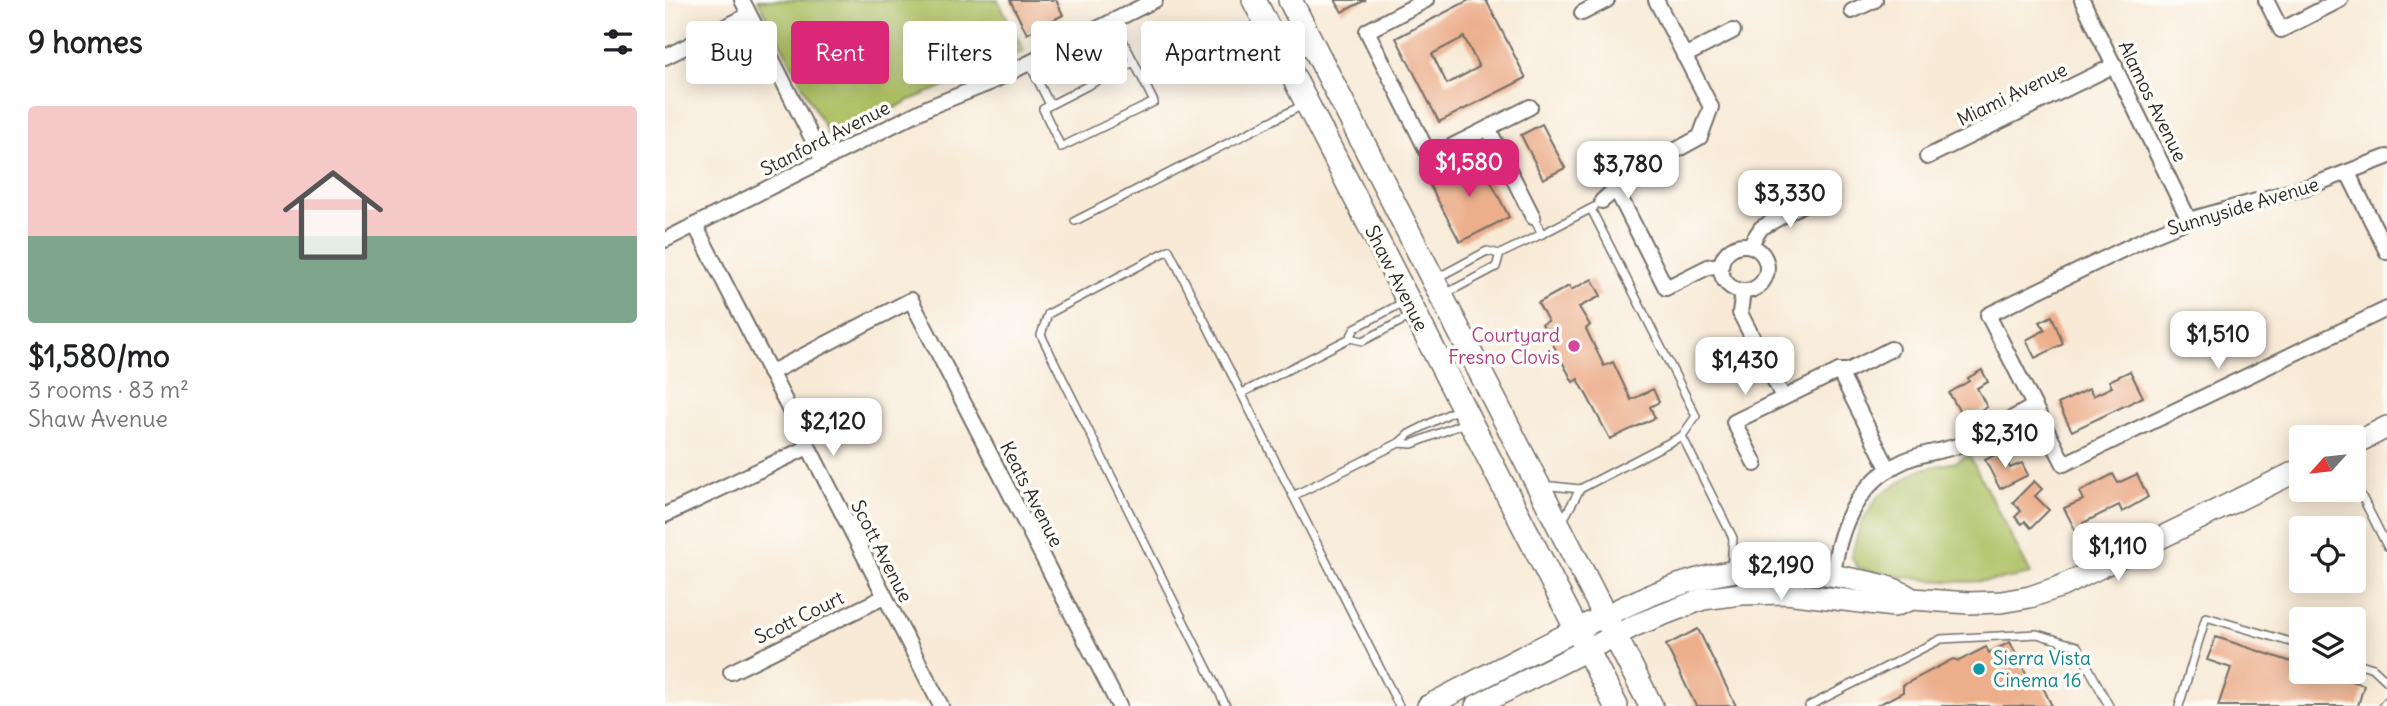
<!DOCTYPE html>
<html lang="en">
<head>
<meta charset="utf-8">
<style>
	body { margin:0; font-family:Delius,sans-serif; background:#f2f2f2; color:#202124; height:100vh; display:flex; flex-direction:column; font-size:26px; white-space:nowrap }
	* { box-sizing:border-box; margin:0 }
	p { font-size:23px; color:#757577 }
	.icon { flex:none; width:38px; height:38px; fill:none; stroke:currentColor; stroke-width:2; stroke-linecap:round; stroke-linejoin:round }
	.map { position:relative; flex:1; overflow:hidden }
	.side { display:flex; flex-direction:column; background:#fff; width:665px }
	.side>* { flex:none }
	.banner { position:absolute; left:21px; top:21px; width:665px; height:63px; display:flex; gap:14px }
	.needle { width:46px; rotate:243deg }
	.buttons { position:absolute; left:1624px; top:425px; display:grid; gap:14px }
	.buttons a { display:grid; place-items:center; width:77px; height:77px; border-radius:7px; background:#fff; box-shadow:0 4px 18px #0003; font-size:35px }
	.price { position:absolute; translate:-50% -60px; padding:0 16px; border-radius:14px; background:#fff; color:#222; font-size:23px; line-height:46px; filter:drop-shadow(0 2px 4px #0008) }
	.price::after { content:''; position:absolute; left:50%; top:42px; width:21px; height:16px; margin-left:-10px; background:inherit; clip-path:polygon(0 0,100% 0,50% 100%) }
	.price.active { background:#db2777; color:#fff }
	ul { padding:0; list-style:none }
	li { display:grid; align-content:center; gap:14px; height:371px; padding:0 28px }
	li span { display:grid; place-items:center; height:217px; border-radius:7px; color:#555 }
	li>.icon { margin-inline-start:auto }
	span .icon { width:126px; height:126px; fill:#fffc; stroke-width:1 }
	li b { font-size:30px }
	h2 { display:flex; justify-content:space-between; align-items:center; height:84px; padding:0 28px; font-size:30px }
	.tag { padding:0 24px; border-radius:7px; background:#fff; box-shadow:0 4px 18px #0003; font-size:24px; line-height:63px }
	.tag.active { background:#db2777; color:#fff }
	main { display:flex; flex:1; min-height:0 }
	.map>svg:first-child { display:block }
</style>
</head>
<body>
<main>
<section class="side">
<h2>9 homes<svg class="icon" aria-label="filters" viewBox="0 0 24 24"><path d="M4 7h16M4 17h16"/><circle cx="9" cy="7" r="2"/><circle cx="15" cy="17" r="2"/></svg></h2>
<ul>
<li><span style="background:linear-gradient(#f6c9c9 60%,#7fa58c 0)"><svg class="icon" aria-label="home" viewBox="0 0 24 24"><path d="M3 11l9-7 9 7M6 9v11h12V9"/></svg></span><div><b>$1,580/mo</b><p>3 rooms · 83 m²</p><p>Shaw Avenue</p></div></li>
</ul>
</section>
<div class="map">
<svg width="1722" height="706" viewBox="0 0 1722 706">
	<rect width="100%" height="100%" fill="#fdfcf7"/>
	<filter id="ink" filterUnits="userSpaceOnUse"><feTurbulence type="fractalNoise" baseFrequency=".0143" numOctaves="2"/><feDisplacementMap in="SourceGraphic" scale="14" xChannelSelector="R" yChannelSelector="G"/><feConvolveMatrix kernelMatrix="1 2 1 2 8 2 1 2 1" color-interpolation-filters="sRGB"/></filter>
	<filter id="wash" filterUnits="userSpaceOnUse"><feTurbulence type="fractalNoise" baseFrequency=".00686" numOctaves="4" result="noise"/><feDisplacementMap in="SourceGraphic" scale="28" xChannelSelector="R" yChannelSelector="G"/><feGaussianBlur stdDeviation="1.57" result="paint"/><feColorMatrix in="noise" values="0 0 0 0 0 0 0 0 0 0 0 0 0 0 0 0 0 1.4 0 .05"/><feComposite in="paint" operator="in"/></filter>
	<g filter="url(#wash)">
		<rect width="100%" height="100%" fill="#f8ead7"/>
		<!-- green -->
		<g fill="#adbf62" stroke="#6c7546" stroke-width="2">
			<polygon points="93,0 333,0 359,51 327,67 245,100 172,138 164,136"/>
			<path d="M1304,455L1366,574C1308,588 1251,581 1193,568L1186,556L1196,523L1213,496L1256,469L1291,462Z"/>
		</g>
		<g id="blocks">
			<!-- building -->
			<g fill="#ecae8b" fill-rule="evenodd">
				<polygon points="345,0 391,0 398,15 362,34"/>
				<polygon points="670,0 701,0 677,12"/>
				<path d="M804,0H821L861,78L774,122L731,38ZM799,37L814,67L782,84L767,54Z"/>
				<polygon points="877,124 900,168 878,179 856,135"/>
				<polygon points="813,156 844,217 795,242 763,182"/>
				<polygon points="927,279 936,296 914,307 925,325 921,329 939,366 948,362 966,400 988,389 994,402 985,407 990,418 945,439 913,379 908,382 877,324 883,321 873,303 904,286 906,290"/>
				<polygon points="1387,316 1398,344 1370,358 1361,340 1380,330 1375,322"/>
				<polygon points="1317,370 1323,382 1312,388 1322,407 1299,419 1284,393 1304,381 1303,378"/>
				<polygon points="1465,371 1478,397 1407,431 1393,404 1424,389 1428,396 1447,387 1444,381"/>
				<polygon points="1337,451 1345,468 1357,463 1363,475 1335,489 1320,460"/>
				<polygon points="1448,474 1453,483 1472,474 1483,497 1457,512 1454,505 1418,523 1420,528 1411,532 1399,508 1418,500 1414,492"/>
				<polygon points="1369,481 1377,489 1370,496 1384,510 1366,528 1360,521 1357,524 1350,517 1356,511 1348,502"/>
				<polygon points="1033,629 1071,706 1031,706 1001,645"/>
				<polygon points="1551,637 1636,665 1636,672 1658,672 1699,685 1693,706 1553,706 1566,668 1542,660"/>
				<polygon points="1345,642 1364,680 1372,675 1387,706 1211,706 1238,692 1238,685 1288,659 1294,661 1321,647 1324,653"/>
			</g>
		</g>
	</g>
	<g filter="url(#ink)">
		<use href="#blocks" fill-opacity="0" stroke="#736e67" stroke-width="2"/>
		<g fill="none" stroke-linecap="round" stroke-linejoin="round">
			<defs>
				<g id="service">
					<polyline points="364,63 385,105 469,62 448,21"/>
					<polyline points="385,105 378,109 396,147 489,102 469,62"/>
					<polyline points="926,209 1031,416 1017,436 1068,538 1066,569"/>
					<polyline points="410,221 640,104"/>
					<polyline points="877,234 929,207"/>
					<polyline points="772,278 822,251 835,254 877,234 868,217"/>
					<polyline points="780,294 831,267 835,254"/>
					<polyline points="685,338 698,341 748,315"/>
					<polyline points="577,393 685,338 690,328 739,302"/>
					<polyline points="734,443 747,444 802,422"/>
					<polyline points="1689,481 1722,546"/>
					<polyline points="877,485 915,489 1017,436"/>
					<polyline points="628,496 734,443 744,434 795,408"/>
					<polyline points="897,522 915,489"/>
					<polyline points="1689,662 1708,668 1722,681"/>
					<polyline points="561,706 376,335 383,314 504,250 734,706"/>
					<polyline points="1144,706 1276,639 1372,634 1412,646 1444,706"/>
					<polyline points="1514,706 1541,617 1636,645"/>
					<polyline points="1718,706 1722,701"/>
				</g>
				<g id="minor">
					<polyline points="77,0 158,160"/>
					<polyline points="761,0 702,31 765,157 865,107"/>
					<polyline points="1417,0 1524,220"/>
					<polyline points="1601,0 1616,30 1675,0"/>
					<polyline points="1187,11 1210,0"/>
					<polyline points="917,13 942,0"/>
					<polyline points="1019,56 1068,31"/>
					<polyline points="0,57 84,15"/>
					<polyline points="823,128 868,217"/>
					<polyline points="1262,157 1450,65"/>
					<polyline points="1722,157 1648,185 1524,220 1492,233 1323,315 1399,464 1722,309"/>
					<polyline points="1683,173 1722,252"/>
					<polyline points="951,189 1001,288 1043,267 1055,265"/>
					<polyline points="937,201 966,175 1035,137 1046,107 991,0"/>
					<polyline points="30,225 276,706"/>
					<polyline points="0,240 264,107 322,84 490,0"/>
					<circle cx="1079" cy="268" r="23"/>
					<polyline points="1085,245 1096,228 1149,198"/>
					<polyline points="1078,291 1075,313 1118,397"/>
					<polyline points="105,373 246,300 454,706"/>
					<polyline points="1090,464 1069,422 1174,371"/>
					<polyline points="1224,470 1174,371 1183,371 1226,349"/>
					<polyline points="0,515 143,447"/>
					<path d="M1168,575C1174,527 1192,482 1239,461C1256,453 1274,452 1292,446C1319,436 1344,420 1369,406"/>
					<polyline points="66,672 219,597"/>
				</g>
				<g id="secondary">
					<polyline points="1689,444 1722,427"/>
					<path d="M763,706C809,682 854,658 901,635C960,605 1024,573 1092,569C1122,568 1153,572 1182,578C1206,583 1228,585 1247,599"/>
					<polyline points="811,706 971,625 1038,599 1076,594 1121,593 1229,606 1247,599 1304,603 1336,602 1365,597 1397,586 1636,469"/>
				</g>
				<g id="primary">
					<polyline points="589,0 951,706"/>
					<polyline points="625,0 986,706"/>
				</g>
			</defs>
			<!-- service casing -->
			<use href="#service" stroke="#736e67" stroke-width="10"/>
			<!-- minor casing -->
			<use href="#minor" stroke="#736e67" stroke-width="18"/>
			<!-- secondary casing -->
			<use href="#secondary" stroke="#736e67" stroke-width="24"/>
			<!-- primary casing -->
			<use href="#primary" stroke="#736e67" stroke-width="26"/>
			<!-- service -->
			<use href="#service" stroke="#fff" stroke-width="7"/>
			<!-- minor -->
			<use href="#minor" stroke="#fff" stroke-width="14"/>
			<!-- secondary -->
			<use href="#secondary" stroke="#fff" stroke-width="21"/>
			<!-- primary -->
			<use href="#primary" stroke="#fff" stroke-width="23"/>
		</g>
	</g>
	<!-- markers -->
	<circle fill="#d1479c" stroke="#fdfcf7" stroke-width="2.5" cx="909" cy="346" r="7"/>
	<circle fill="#0f9aa8" stroke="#fdfcf7" stroke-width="2.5" cx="1314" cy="669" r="7"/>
	<g text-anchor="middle" stroke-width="7" stroke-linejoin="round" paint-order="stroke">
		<!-- street labels -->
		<g font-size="19" fill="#2b2b2b" stroke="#fdfcf7">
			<text transform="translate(1347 94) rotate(-26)" y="7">Miami Avenue</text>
			<text transform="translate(1488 101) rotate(64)" y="7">Alamos Avenue</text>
			<text transform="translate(160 138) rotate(-27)" y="7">Stanford Avenue</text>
			<text transform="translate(1578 206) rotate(-17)" y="7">Sunnyside Avenue</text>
			<text transform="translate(732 278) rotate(63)" y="7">Shaw Avenue</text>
			<text transform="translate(367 494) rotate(63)" y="7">Keats Avenue</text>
			<text transform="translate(217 551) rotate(63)" y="7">Scott Avenue</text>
			<text transform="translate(134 617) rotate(-26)" y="7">Scott Court</text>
		</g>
		<!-- hotel labels -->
		<g font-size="19" fill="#b23c85" stroke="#fdfcf7" text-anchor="end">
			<text x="895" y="342">Courtyard<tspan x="895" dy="22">Fresno Clovis</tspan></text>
		</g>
		<!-- culture labels -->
		<g font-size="19" fill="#0d838f" stroke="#fdfcf7" text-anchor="start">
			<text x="1328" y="665">Sierra Vista<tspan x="1328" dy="22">Cinema 16</tspan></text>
		</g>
	</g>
</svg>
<div class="buttons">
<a><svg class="needle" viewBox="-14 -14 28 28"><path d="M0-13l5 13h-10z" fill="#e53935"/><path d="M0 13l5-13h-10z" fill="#757577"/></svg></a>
<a><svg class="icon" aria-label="locate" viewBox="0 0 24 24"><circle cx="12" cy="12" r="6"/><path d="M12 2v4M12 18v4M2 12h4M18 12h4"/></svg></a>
<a><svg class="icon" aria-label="layers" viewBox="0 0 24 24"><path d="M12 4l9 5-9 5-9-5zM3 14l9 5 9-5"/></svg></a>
</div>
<b class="price active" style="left:804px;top:199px">$1,580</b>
<b class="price" style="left:963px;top:201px">$3,780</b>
<b class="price" style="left:1125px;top:230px">$3,330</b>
<b class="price" style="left:1553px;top:371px">$1,510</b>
<b class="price" style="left:1080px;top:397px">$1,430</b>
<b class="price" style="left:168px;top:458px">$2,120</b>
<b class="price" style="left:1340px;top:470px">$2,310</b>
<b class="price" style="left:1453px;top:583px">$1,110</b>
<b class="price" style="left:1116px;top:602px">$2,190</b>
<div class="banner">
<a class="tag">Buy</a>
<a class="tag active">Rent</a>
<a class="tag">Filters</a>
<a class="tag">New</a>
<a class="tag">Apartment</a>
</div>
</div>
</main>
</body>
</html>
